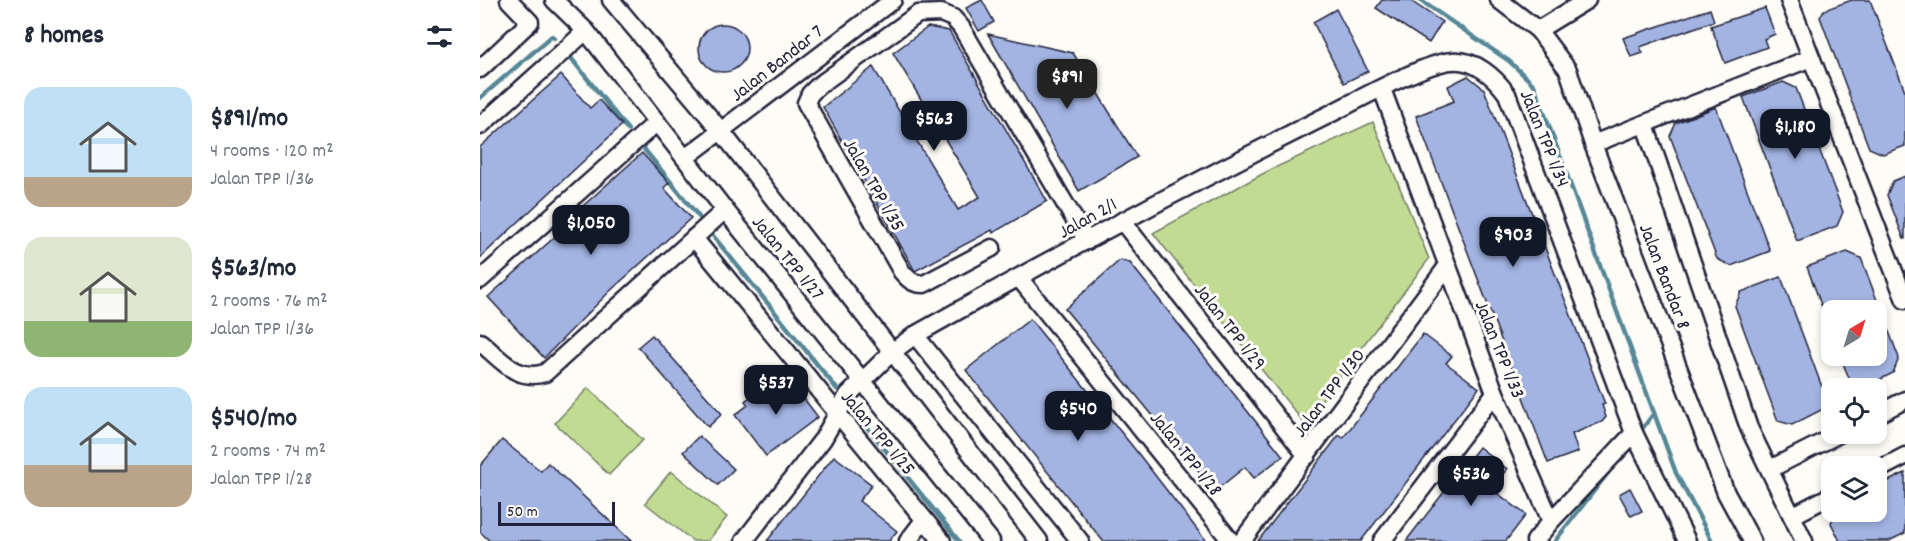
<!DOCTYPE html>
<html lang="en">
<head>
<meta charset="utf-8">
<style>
	body { margin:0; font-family:Dekko,sans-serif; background:#f6f6f7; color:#1f2937; height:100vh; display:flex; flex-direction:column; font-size:22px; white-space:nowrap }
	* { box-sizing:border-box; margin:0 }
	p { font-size:20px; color:#747a83 }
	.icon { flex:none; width:33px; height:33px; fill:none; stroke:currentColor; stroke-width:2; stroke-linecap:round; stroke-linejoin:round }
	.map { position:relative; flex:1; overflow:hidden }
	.panel { display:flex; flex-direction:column; background:#fff; width:480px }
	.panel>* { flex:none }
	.needle { width:39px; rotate:38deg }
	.controls { position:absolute; left:1341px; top:300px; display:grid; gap:12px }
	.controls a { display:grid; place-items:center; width:66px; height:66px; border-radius:12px; background:#fff; box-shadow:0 3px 9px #0003; font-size:30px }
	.scale { position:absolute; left:18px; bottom:15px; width:117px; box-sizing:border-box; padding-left:6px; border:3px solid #22223b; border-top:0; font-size:16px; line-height:21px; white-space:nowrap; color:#22223b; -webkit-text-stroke:4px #fdfcf7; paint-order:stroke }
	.price { position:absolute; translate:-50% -51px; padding:0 14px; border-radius:12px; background:#111827; color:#fff; font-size:20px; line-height:39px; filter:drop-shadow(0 2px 3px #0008) }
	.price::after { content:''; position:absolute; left:50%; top:36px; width:18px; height:14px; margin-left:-9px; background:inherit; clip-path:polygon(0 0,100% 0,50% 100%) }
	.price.current { background:#222; color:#fff }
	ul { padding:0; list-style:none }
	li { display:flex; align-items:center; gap:18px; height:150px; padding:0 24px }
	li span { display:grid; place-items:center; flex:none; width:168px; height:120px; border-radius:18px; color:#555 }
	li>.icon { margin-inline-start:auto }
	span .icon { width:72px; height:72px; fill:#fffc; stroke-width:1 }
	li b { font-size:26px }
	h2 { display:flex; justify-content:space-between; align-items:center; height:72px; padding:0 24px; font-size:26px }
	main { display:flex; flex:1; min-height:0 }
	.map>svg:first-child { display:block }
</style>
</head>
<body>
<main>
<section class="panel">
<h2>8 homes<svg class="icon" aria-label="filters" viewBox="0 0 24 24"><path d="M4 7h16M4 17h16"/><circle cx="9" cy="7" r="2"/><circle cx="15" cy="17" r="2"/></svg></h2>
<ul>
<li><span style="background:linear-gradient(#bfe0f5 75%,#b9a48a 0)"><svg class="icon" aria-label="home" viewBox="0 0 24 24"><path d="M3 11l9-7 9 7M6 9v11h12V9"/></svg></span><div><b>$891/mo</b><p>4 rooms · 120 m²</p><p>Jalan TPP 1/36</p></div></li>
<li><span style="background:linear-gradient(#dfe7d0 70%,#8fb573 0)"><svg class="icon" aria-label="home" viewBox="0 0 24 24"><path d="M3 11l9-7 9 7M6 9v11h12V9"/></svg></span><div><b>$563/mo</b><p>2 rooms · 76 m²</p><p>Jalan TPP 1/36</p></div></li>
<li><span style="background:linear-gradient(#bfe0f5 65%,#b9a48a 0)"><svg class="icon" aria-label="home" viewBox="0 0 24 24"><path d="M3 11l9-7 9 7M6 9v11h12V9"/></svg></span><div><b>$540/mo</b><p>2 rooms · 74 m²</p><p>Jalan TPP 1/28</p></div></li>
</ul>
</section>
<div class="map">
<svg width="1425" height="541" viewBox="0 0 1425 541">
	<rect width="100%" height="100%" fill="#fdfcf7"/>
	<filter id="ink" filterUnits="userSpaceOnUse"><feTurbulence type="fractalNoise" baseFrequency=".0167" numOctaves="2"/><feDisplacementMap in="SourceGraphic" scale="12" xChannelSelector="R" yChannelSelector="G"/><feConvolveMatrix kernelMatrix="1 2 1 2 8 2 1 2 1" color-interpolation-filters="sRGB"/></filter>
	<g filter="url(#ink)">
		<!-- green -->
		<g fill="#c1db92" stroke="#727e66" stroke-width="1.5">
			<polygon points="893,122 949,259 824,423 673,233 788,171"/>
			<polygon points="108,388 163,440 129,475 75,423"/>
			<polygon points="191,471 247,517 228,541 213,541 165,503"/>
		</g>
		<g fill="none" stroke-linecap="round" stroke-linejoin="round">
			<!-- stream -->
			<g stroke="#578797" stroke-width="4.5">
				<polyline points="940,0 1029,61 1054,85 1196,473 1232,541"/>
				<polyline points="91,58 148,130"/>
				<polyline points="0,98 72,36 74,38"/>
				<polyline points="164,149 219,217"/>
				<polyline points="234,237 357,389"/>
				<polyline points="374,411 479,541"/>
				<polyline points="1159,433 1174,413"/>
				<polyline points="1075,541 1134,465"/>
			</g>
		</g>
		<!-- building -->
		<g fill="#a3b4e3" stroke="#22223b" stroke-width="1.5">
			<polygon points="502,0 514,22 499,31 486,8"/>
			<polygon points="902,0 929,0 962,22 949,43 896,8"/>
			<polygon points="1372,0 1390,0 1425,91 1425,146 1403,154 1389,148 1340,17 1344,10"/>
			<polygon points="1285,8 1295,34 1284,39 1287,47 1245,63 1231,26"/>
			<polygon points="856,9 888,71 864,83 833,22"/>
			<polygon points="1230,9 1234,21 1160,47 1163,53 1151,57 1143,38"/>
			<circle cx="243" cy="48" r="24"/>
			<polygon points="448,27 469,31 567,201 513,233 512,230 435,271 343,107 393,67 478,210 500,197 413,53"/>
			<polygon points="508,34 593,53 657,157 599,191"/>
			<polygon points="81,75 110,108 119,100 142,125 0,258 0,147"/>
			<polygon points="988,76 1004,89 1125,404 1122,405 1126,417 1122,422 1092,434 1098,452 1068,463 936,116 974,101 968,86"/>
			<polygon points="1303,82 1316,88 1363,212 1357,226 1317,241 1263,97"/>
			<polygon points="1236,107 1290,251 1251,266 1237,259 1190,136 1196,123"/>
			<polygon points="162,153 189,183 184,188 211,218 129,292 64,358 8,297 88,225 85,222"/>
			<polygon points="1425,176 1425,239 1424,239 1407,195 1413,181"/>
			<polygon points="1367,252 1381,258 1419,358 1413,373 1383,388 1373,388 1360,356 1396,356 1396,310 1343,310 1327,267"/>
			<polygon points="640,260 650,263 803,456 774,478 765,467 735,491 585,309"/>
			<polygon points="1301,277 1349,406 1312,425 1298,421 1255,306 1261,292"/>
			<polygon points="550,319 657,452 726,541 623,541 505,394 486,370"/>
			<polygon points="943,334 972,356 966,363 999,388 881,541 778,541 859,435 863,438"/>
			<polygon points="172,335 242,414 228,427 158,347"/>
			<polygon points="309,379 338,417 286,456 255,415 268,405 265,401 281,389 286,396"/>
			<polygon points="219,436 254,469 238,485 203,452"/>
			<polygon points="22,440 61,471 68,463 151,541 10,541 0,532 0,466"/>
			<polygon points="999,447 1027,469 1012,489 1046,515 1026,541 926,541"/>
			<polygon points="354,456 392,485 379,501 417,531 409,541 287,541"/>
			<polygon points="1425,473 1425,533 1409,541 1360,541 1351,523 1355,512 1396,512 1396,487"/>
			<polygon points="1150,488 1162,511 1151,516 1139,494"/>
		</g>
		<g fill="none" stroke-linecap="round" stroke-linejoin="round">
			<defs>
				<g id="minor">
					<polyline points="74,0 106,31 245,210 511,541"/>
					<polyline points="131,0 241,131 559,541"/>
					<polyline points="1019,0 1058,30 1088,70 1113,144 1246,493 1272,541"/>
					<polyline points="1309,0 1425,300"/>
					<polyline points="1058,30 1107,0"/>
					<polyline points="0,69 50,22 29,0"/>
					<polyline points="902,89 1015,393 1071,521"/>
					<polyline points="1165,125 1269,428 1324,541"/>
					<polyline points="0,126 106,31"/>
					<polyline points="1113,144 1331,58"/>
					<polyline points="205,158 413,0"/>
					<polyline points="642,221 827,456"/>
					<polyline points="214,238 462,541"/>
					<path d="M512,248L444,284C433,284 429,280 422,272L326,103L330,94L338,86L438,14L461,13L473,18L481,27L607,241"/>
					<polyline points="539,278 751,541"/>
					<polyline points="0,280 177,122"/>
					<polyline points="435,335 600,541"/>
					<path d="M0,342C21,359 36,382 65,373L245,210"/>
					<polyline points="1396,415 1425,400"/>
					<polyline points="1290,469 1359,434"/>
					<polyline points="1396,471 1425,456"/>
					<polyline points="1312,516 1352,495"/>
					<path d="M264,541L343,439L368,395L412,352L435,335C571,258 708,185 848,115C874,102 946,62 972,61C995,59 1015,77 1027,94L1154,433L1207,541"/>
					<polyline points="428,541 444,520"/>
					<polyline points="762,541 966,268"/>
					<polyline points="902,541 1015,393"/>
					<polyline points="1055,541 1071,521 1154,433"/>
				</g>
			</defs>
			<!-- minor casing -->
			<use href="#minor" stroke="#22223b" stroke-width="21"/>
			<!-- minor -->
			<use href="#minor" stroke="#fdfcf7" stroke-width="16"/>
		</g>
	</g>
	<g text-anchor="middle" stroke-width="6" stroke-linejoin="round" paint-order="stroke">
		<!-- street labels -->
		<g font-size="20" fill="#22223b" stroke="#fdfcf7">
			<text transform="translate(296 62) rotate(-38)" y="7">Jalan Bandar 7</text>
			<text transform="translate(1066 138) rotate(68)" y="7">Jalan TPP 1/34</text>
			<text transform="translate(395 184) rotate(60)" y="7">Jalan TPP 1/35</text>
			<text transform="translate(607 217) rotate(-29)" y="7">Jalan 2/1</text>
			<text transform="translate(309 257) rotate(51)" y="7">Jalan TPP 1/27</text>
			<text transform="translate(1186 276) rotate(69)" y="7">Jalan Bandar 8</text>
			<text transform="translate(751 326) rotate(52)" y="7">Jalan TPP 1/29</text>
			<text transform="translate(1021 349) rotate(68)" y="7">Jalan TPP 1/33</text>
			<text transform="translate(848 392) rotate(-53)" y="7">Jalan TPP 1/30</text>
			<text transform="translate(399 432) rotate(50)" y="7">Jalan TPP 1/25</text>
			<text transform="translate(707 453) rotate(51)" y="7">Jalan TPP 1/28</text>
		</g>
	</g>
</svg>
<div class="controls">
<a><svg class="needle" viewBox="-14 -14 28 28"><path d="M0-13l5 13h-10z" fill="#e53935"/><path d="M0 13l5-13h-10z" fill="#747a83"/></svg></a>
<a><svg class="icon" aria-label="locate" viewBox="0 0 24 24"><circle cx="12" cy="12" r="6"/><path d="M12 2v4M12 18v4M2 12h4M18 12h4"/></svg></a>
<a><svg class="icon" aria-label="layers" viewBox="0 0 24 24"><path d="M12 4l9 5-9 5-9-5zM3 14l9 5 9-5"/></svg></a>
</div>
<div class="scale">50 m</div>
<b class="price current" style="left:587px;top:110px">$891</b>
<b class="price" style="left:454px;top:152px">$563</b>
<b class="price" style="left:1315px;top:160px">$1,180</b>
<b class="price" style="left:111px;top:256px">$1,050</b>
<b class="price" style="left:1033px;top:268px">$903</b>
<b class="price" style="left:296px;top:416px">$537</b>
<b class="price" style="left:598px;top:442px">$540</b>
<b class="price" style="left:991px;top:507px">$536</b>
</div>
</main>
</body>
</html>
